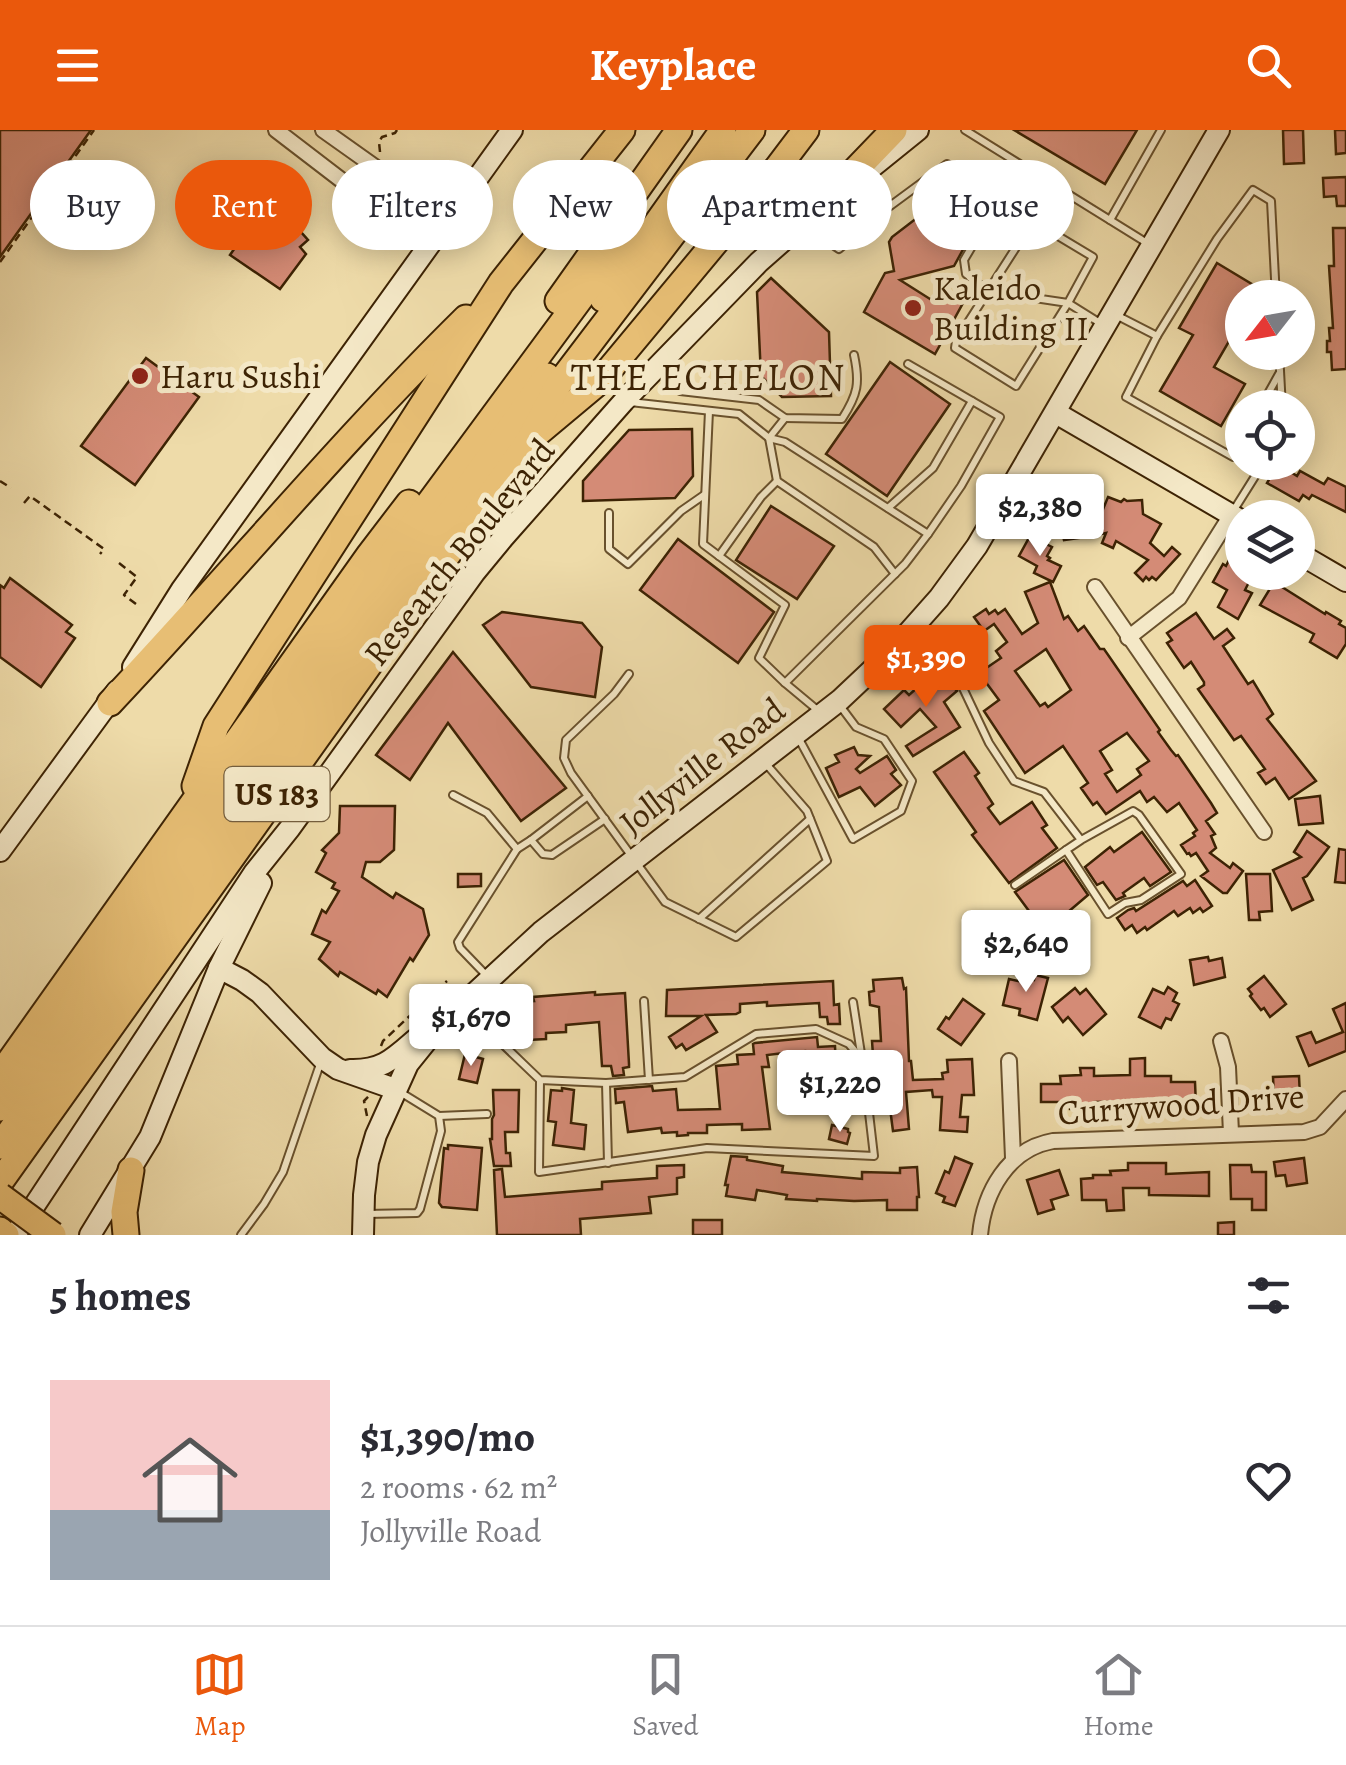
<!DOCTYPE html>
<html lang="en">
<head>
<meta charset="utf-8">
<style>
	body { margin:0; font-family:Alegreya,serif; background:#f2f2f3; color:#2b2b33; height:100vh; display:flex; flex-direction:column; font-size:38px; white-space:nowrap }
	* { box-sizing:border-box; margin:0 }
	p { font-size:32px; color:#7c7c81 }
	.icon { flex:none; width:55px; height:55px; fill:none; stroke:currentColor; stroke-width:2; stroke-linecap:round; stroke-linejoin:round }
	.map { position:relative; height:1105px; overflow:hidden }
	.drawer { display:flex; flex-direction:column; background:#fff; flex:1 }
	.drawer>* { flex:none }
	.hud { position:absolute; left:30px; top:30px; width:1288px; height:90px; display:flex; gap:20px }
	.needle { width:65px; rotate:239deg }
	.fabs { position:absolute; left:1225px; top:150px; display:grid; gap:20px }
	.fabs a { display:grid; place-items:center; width:90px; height:90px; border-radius:50%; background:#fff; box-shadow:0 5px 25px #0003; font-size:50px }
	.price { position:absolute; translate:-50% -85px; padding:0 22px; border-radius:10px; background:#fff; color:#222; font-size:32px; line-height:65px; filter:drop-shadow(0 2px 5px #0008) }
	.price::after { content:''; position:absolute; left:50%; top:60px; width:30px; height:22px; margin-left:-15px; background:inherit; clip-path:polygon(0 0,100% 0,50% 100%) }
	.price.selected { background:#ea580c; color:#fff }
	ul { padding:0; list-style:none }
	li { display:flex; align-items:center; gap:30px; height:250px; padding:0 50px }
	li span { display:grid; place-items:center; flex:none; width:280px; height:200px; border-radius:0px; color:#555 }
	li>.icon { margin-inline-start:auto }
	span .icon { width:120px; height:120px; fill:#fffc; stroke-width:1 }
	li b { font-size:42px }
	h2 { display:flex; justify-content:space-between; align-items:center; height:120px; padding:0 50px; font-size:42px }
	.tag { padding:0 35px; border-radius:45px; background:#fff; box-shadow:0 5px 25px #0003; font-size:35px; line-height:90px }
	.tag.selected { background:#ea580c; color:#fff }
	header { display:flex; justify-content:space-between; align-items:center; height:130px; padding:0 50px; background:#ea580c; color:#fff; font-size:45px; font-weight:700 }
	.menu { display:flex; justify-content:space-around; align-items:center; height:140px; border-top:2px solid #e1e1e2; background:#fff; font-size:28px; color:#7c7c81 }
	.menu a { display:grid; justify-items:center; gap:5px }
	.menu .selected { color:#ea580c }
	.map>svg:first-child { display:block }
</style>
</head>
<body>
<header><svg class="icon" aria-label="menu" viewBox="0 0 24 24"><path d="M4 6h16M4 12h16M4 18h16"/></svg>Keyplace<svg class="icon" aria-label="search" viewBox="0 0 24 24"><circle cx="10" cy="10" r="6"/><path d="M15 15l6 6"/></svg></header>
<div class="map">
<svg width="1346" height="1105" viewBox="0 0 1346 1105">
	<rect width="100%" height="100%" fill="#eedba9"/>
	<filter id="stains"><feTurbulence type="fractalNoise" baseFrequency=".002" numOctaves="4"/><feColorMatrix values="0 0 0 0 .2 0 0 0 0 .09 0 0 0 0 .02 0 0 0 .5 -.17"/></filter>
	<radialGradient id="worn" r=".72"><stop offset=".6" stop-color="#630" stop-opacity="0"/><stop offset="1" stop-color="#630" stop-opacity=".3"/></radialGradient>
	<!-- building -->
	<g fill="#d48b76" stroke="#3d2304" stroke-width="2.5" fill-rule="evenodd">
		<polygon points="0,0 91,0 0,127"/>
		<polygon points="1014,0 1137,0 1105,54"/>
		<polygon points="1283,0 1303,0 1304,33 1284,34"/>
		<polygon points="1335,0 1346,0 1346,23 1336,24"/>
		<polygon points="1346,47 1346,76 1337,76 1336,66 1324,67 1323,48"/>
		<polygon points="259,68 269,80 275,73 308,110 300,117 306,124 280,159 230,125 257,86 250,80"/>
		<polygon points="939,71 977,94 954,136 900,150 930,169 960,162 963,173 935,224 864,182 885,143 894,141 889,112 892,107"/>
		<polygon points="1333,98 1346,98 1346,239 1332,240 1331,222 1327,222 1327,211 1330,211 1329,198 1333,198 1329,136 1334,136"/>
		<polygon points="1217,133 1260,159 1255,168 1242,168 1242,189 1214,237 1245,254 1221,296 1160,261 1193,205 1179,198"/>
		<polygon points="771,148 829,202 831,266 782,267 761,246 757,162"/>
		<polygon points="146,228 199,267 135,355 81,316"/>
		<polygon points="890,232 950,274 887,366 826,324"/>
		<polygon points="692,299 693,346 675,368 583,371 583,351 629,300"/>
		<polygon points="1278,334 1297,346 1300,341 1324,354 1328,348 1346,357 1346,382 1312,365 1309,369 1303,365 1299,371 1267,353"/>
		<polygon points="1078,362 1086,407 1064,410 1054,366"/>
		<polygon points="1108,367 1121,372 1124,369 1127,371 1142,370 1143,384 1161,394 1150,413 1164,426 1172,417 1180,424 1156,450 1152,447 1149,450 1146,447 1143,451 1135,443 1148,430 1116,411 1113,418 1102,413 1106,403 1092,406"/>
		<polygon points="771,376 834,416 797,469 736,430"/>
		<polygon points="1030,406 1052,417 1047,426 1050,428 1048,430 1061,436 1053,452 1034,443 1037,436 1019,426"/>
		<polygon points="678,409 774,482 738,533 640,460"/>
		<polygon points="1230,428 1242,435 1242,442 1254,442 1245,460 1252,463 1238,489 1218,477 1227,460 1213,452 1223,434 1226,436"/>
		<polygon points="10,448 72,495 66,502 75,508 41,557 0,527 0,455 4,458"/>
		<path d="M1050,452L1064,489L1068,486L1078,501L1084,496L1100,519H1104L1160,600L1158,602L1171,620L1176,626L1178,625L1211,673L1217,683L1206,691L1215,704L1211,706L1216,718L1210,723L1230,738L1233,733L1243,741L1227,763H1223L1201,746L1208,741L1196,723L1191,726L1189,723L1187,724L1181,715L1195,706L1193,703L1197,700L1179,673L1167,682L1154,667L1147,672L1140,661L1106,684L1097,672L1093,675L1081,658L1088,653L1063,616L1025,643L984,581L999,570L979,543L1001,528L996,521L1007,512L994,494L984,501L974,487L986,479L989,484L995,480L998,484L1005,479L1022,504L1038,493L1025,462ZM1046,519L1071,560L1048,577L1045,573L1040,576L1015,541ZM1127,603L1149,631L1137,639L1141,645L1117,662L1105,644L1112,640L1100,621Z"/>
		<polygon points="1274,452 1325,484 1326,482 1341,491 1339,494 1346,498 1346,514 1337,528 1310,512 1314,504 1260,475"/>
		<polygon points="502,482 582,493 602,517 595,567 531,557 483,495"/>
		<polygon points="1196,483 1214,509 1227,499 1234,508 1223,516 1248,554 1253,551 1273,584 1267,589 1316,651 1289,669 1275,648 1266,654 1258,643 1265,639 1241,606 1234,610 1198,559 1204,555 1204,552 1191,532 1184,538 1167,513 1172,510 1167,503"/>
		<polygon points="453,522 566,658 521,691 448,593 410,650 376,625"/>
		<polygon points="937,540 957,561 944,572 960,597 913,626 906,616 936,597 920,579 901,597 884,579 904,560 909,565"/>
		<polygon points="854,617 858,625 870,626 856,639 860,643 887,626 896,640 891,644 901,655 875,676 860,657 839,667 826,638 839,632 835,625"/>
		<polygon points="964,622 979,643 975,646 993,674 988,678 1000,694 1032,672 1047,695 1042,698 1057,718 1009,753 972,705 976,702 934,642"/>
		<polygon points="1320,666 1323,693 1299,695 1295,669"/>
		<polygon points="340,676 395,676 394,720 380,732 366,732 362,747 393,768 396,763 423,779 429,805 413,831 410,828 387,867 378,860 376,864 340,842 338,846 319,829 330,812 312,804 322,780 326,783 339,761 332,758 335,753 316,742 326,723 322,720 339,703"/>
		<polygon points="1307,701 1329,717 1307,746 1303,748 1313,770 1292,780 1273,740 1301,727 1294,722"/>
		<polygon points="1142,702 1171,742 1150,756 1144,748 1123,763 1125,766 1116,770 1103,752 1097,755 1085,737 1110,717 1114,722"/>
		<polygon points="1339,719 1346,720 1346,753 1335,752"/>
		<polygon points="1064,730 1088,765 1068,782 1071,787 1046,804 1015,762"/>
		<polygon points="458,744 481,744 481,756 458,757"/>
		<polygon points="1246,744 1270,744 1272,781 1259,782 1260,790 1249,790"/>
		<polygon points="1195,750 1212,776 1203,782 1200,778 1193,783 1190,778 1178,786 1174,781 1147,800 1145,797 1137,803 1132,795 1125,800 1117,788 1128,780 1134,778 1136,781 1183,751 1187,756"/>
		<polygon points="1208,827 1209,831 1222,828 1225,847 1194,855 1190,830"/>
		<polygon points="1035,845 1048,848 1037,890 1019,885 1020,879 1003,875 1009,849 1018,851 1019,846 1034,850"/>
		<polygon points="1264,846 1286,874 1270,887 1264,878 1261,880 1250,866 1252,864 1248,859"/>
		<polygon points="902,848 904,859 906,858 909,931 911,931 913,950 943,949 942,943 948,942 947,930 972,929 974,965 962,965 960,987 968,987 967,1002 940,1000 942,967 933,967 932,960 906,962 909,999 893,1001 883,925 873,925 872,911 881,911 879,877 870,875 869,862 874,861 873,850"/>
		<polygon points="833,851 834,875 839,874 840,894 828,894 827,887 820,887 819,873 767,876 767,872 740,874 740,882 736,884 706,885 717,902 686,920 682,914 676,918 669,907 701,886 666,886 667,860"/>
		<polygon points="1168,857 1177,863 1173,871 1179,874 1171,890 1166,888 1161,898 1139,887 1153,859 1164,864"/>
		<polygon points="1075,858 1080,864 1086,859 1106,884 1083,905 1068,887 1063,892 1052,877"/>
		<polygon points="595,862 595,865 625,863 629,934 629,937 623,938 624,945 613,946 611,936 602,936 599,892 566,895 566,902 546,903 546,909 528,910 526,892 521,892 520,872 534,871 533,867"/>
		<polygon points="963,869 984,884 961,915 938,899 946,887 949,889"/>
		<polygon points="1346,873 1346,921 1309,936 1297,907 1311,902 1316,913 1343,902 1333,879"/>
		<polygon points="817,907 818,917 835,916 836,940 853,938 854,953 842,954 836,984 804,977 806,968 809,968 815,944 806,944 805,921 784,923 767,925 769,937 762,937 770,999 742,1000 742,994 707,995 707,1003 688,1003 688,1005 677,1006 677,1002 662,1003 661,998 628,1002 624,972 616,973 615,959 652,956 653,961 676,959 678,980 720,979 716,936 738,934 737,925 754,924 753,914 755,913"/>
		<polygon points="465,924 483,929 477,953 459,949"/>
		<polygon points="1145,928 1145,946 1171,946 1171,952 1195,952 1196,976 1161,976 1161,971 1095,972 1095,974 1086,974 1086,978 1070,979 1070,975 1062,975 1061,972 1041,972 1041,954 1061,954 1060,946 1081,945 1080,938 1094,938 1094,946 1130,945 1130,929"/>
		<polygon points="1299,946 1300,967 1274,968 1273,947"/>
		<polygon points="562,958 574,960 571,993 586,995 584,1019 553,1015 556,992 548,991 551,960 562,961"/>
		<polygon points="493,960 519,960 518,1002 505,1002 506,1023 510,1023 511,1036 494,1036 490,1009 492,1009 492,989 494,985"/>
		<polygon points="832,995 848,999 848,1002 850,1003 847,1014 829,1009"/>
		<polygon points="448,1015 482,1018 477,1080 442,1077 439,1073 444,1018 448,1019"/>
		<polygon points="731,1026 747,1027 747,1030 783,1036 782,1042 862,1049 862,1042 900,1043 900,1038 917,1037 919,1067 917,1067 917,1080 887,1080 887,1070 854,1071 817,1069 817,1071 786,1069 787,1065 757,1060 755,1070 726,1066 728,1055 725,1055"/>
		<polygon points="955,1027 972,1034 955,1076 943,1072 945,1067 936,1063 945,1041 949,1043"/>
		<polygon points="1304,1028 1307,1053 1287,1056 1285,1045 1276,1046 1274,1032"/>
		<polygon points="1128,1033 1166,1033 1166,1044 1209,1042 1209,1066 1149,1065 1149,1058 1123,1058 1124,1080 1107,1081 1106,1070 1082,1070 1081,1049 1093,1048 1093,1045 1111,1045 1110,1041 1128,1040"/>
		<polygon points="684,1035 684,1047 677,1048 677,1064 649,1067 651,1083 580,1089 581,1105 497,1105 494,1040 502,1039 505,1067 602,1059 602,1052 657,1048 657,1036"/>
		<polygon points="1230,1035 1251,1035 1252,1042 1266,1042 1266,1080 1252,1080 1252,1069 1231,1069"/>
		<polygon points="1059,1040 1068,1065 1051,1070 1054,1079 1038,1084 1027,1050"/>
		<rect x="693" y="1090" width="29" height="15"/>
		<polygon points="1234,1092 1234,1105 1218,1105 1218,1093"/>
	</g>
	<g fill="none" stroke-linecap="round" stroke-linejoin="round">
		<defs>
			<g id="lane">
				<polyline points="965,0 1147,113"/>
				<polyline points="1000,69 964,130 966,144 988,161 1068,173 1093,127 1033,91"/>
				<polyline points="1110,90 1161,0"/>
				<polyline points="805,96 839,119 886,79 947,34 1033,91 956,211 955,218 1016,256 1068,173 1100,193"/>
				<polyline points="1114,184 1157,206 1126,267 1233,327 1242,309"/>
				<polyline points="1157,206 1217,109 1253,60 1271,71 1276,168"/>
				<polyline points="1279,222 1282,278"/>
				<path d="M657,240L680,261L759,270L785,288L842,289C858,264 860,253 854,225"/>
				<polyline points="630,272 739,284 769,308 785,312 928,404 961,356 1000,287 908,234"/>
				<polyline points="1260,278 1279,244"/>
				<polyline points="709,281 703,414 719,426"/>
				<polyline points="785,288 769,308 777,351 874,417 895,444"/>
				<polyline points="777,351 761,367 719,426 785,475 759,528 785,553 821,583"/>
				<polyline points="888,378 933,338 972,271"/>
				<polyline points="609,383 609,419 628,434 681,381 704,365"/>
				<polyline points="1232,383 1264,332"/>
				<polyline points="921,497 962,556 989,613 1014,651 1044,662 1081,710 1133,681 1139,685 1181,744 1141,770 1125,773 1108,784 1066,720 1081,710"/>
				<polyline points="629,544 614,564 566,610 564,628 571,643 665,772 736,807 827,731 807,681 767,635"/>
				<polyline points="785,553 905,434 928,404"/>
				<polyline points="799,609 853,709 901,681 912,651 884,609 856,597 841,577"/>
				<polyline points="453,665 487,683 517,719 531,710 543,724 552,725 605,689"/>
				<polyline points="531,710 588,666"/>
				<polyline points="1015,755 1066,720"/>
				<polyline points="699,789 810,689"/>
				<polyline points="486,845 460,818 458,812 517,719"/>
				<polyline points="644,871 649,950"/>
				<polyline points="853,872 862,930"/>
				<polyline points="465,878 540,950 606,953 685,947 756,904 816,899 849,914 863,931 874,1026 707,1018 539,1042 540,950"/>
				<polyline points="606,953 608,1033"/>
				<polyline points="439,986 487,984"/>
				<polyline points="366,1084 417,1083 420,1079 441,1001 439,986 400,962"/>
				<polyline points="241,1105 264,1074 283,1042 320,934"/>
			</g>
			<g id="street">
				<polyline points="276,0 409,102 424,120"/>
				<polyline points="323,0 423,71 453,80"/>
				<polyline points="1095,457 1264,702"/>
				<polyline points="1128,508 1179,468 1231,385"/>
				<polyline points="1221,911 1228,937 1231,1003"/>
				<polyline points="1009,931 1013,1028"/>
				<path d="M980,1105C984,1062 1008,1019 1053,1011L1304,1002L1320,997L1346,969"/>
			</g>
			<g id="secondary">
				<polyline points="861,46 918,0"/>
				<polyline points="1056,283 1242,391"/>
				<polyline points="1298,423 1346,451"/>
				<polyline points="133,537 182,459 512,0"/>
				<polyline points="0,721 117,561"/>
				<polyline points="219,838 242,850 260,863 322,928 338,939 395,959"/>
				<path d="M350,940C382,941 393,929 416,909"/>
				<polyline points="15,1105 254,743 290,698 475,442 503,408 624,271 759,132 826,73"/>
				<polyline points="90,1105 150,1007 219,838 261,753"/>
				<polyline points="363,1105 364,1065 368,1032 376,1005 408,934 437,898 541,802 840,570 892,521 939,468 977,416 1219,0"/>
			</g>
			<g id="highway">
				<polyline points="817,80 894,0"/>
				<polyline points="603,169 723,0"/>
				<polyline points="558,171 679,0"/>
				<polyline points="539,302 600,251 778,37 806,0"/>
				<path d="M110,573C230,446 341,311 466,188"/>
				<polyline points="195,656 216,596 501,153 622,0"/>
				<polyline points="0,945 370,424 409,373"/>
				<polyline points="0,978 371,452 630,101"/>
				<polyline points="0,1016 547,246"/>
				<polyline points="0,1052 528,312 558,255 752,0"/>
				<polyline points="0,1100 6,1105"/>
				<polyline points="126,1105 124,1082 131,1040"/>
			</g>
		</defs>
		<!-- lane casing -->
		<use href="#lane" stroke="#69512d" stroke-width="10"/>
		<!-- street casing -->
		<use href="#street" stroke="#69512d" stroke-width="18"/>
		<!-- secondary casing -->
		<use href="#secondary" stroke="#3d2304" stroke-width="24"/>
		<!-- highway casing -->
		<use href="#highway" stroke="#3d2304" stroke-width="29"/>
		<!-- path -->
		<g stroke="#3d2304" stroke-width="2.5" stroke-dasharray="8 5" stroke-linecap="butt">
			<polyline points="380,22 379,12 382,7 395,3 397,0"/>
			<polyline points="0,132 94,0"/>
			<polyline points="0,351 11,358"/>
			<polyline points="24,373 30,366 104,419 100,424"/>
			<polyline points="119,433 137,447 124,465 136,474"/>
			<polyline points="381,916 383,911 447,851"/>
			<polyline points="367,986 364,971 369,966"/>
		</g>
		<!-- lane -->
		<use href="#lane" stroke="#f4e8c7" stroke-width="6"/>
		<!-- street -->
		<use href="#street" stroke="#f4e8c7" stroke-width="14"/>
		<!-- secondary -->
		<use href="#secondary" stroke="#f4e8c7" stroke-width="20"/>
		<!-- highway -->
		<use href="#highway" stroke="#e7be74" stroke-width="25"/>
		<defs>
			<polyline id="highway-bridge" points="0,1066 53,1105"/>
		</defs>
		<!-- highway-bridge casing -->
		<use href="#highway-bridge" stroke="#3d2304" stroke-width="29" stroke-linecap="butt"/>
		<!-- highway-bridge -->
		<use href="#highway-bridge" stroke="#e7be74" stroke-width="25"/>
	</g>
	<!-- markers -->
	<g fill="#8f2418" stroke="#f4e8c7" stroke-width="4">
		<circle cx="913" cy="178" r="10"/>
		<circle cx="140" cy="246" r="10"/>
	</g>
	<g text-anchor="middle" stroke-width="10" stroke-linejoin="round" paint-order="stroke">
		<!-- shield labels -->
		<rect fill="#f4e8c7" stroke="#745e3e" stroke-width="2.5" x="224.5" y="637" width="105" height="54" rx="8"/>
		<g font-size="32" font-weight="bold" fill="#3d2304">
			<text x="277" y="675">US 183</text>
		</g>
		<!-- poi labels -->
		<g font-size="35" fill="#3d2304" stroke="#f4e8c7" text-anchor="start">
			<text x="933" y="170">Kaleido<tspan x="933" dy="40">Building II</tspan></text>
			<text x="160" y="258">Haru Sushi</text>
		</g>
		<!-- street labels -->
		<g font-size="35" fill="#3d2304" stroke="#f4e8c7">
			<text transform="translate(459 422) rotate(-51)" y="12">Research Boulevard</text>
			<text transform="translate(702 636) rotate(-38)" y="12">Jollyville Road</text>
			<text transform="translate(1181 974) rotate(-4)" y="12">Currywood Drive</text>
		</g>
		<!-- neighbourhood labels -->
		<g font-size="38" letter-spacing="2.5" fill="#3d2304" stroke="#f4e8c7">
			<text x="709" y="260">THE ECHELON</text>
		</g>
	</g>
	<rect width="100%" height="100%" filter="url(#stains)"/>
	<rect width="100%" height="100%" fill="url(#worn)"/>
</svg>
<div class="fabs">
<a><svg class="needle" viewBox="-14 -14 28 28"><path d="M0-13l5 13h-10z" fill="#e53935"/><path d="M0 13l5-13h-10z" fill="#7c7c81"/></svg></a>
<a><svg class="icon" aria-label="locate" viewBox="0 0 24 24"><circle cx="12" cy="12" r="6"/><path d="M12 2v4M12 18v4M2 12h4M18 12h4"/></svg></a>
<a><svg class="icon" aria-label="layers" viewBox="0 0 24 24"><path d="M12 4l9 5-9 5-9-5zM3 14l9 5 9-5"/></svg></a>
</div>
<b class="price" style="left:1040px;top:429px">$2,380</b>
<b class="price selected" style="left:926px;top:580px">$1,390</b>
<b class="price" style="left:1026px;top:865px">$2,640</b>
<b class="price" style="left:471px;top:939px">$1,670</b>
<b class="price" style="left:840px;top:1005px">$1,220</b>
<div class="hud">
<a class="tag">Buy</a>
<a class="tag selected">Rent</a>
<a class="tag">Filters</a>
<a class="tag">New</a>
<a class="tag">Apartment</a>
<a class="tag">House</a>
</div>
</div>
<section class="drawer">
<h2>5 homes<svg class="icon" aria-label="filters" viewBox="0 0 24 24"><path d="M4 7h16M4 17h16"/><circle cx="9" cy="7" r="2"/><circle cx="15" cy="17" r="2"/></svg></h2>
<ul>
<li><span style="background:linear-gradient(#f6c9c9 65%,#9aa5b1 0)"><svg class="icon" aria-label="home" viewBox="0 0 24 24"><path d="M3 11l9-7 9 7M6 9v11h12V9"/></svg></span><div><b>$1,390/mo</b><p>2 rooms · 62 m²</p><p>Jollyville Road</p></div><svg class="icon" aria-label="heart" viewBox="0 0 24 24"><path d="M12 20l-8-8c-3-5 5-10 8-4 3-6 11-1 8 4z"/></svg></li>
</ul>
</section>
<nav class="menu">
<a class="selected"><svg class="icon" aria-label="map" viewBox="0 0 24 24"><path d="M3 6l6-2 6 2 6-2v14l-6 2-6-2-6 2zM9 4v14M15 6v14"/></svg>Map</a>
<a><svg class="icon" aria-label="saved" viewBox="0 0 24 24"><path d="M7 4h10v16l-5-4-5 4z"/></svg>Saved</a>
<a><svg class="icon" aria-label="home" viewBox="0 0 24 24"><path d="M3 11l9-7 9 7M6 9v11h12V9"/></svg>Home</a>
</nav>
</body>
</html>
